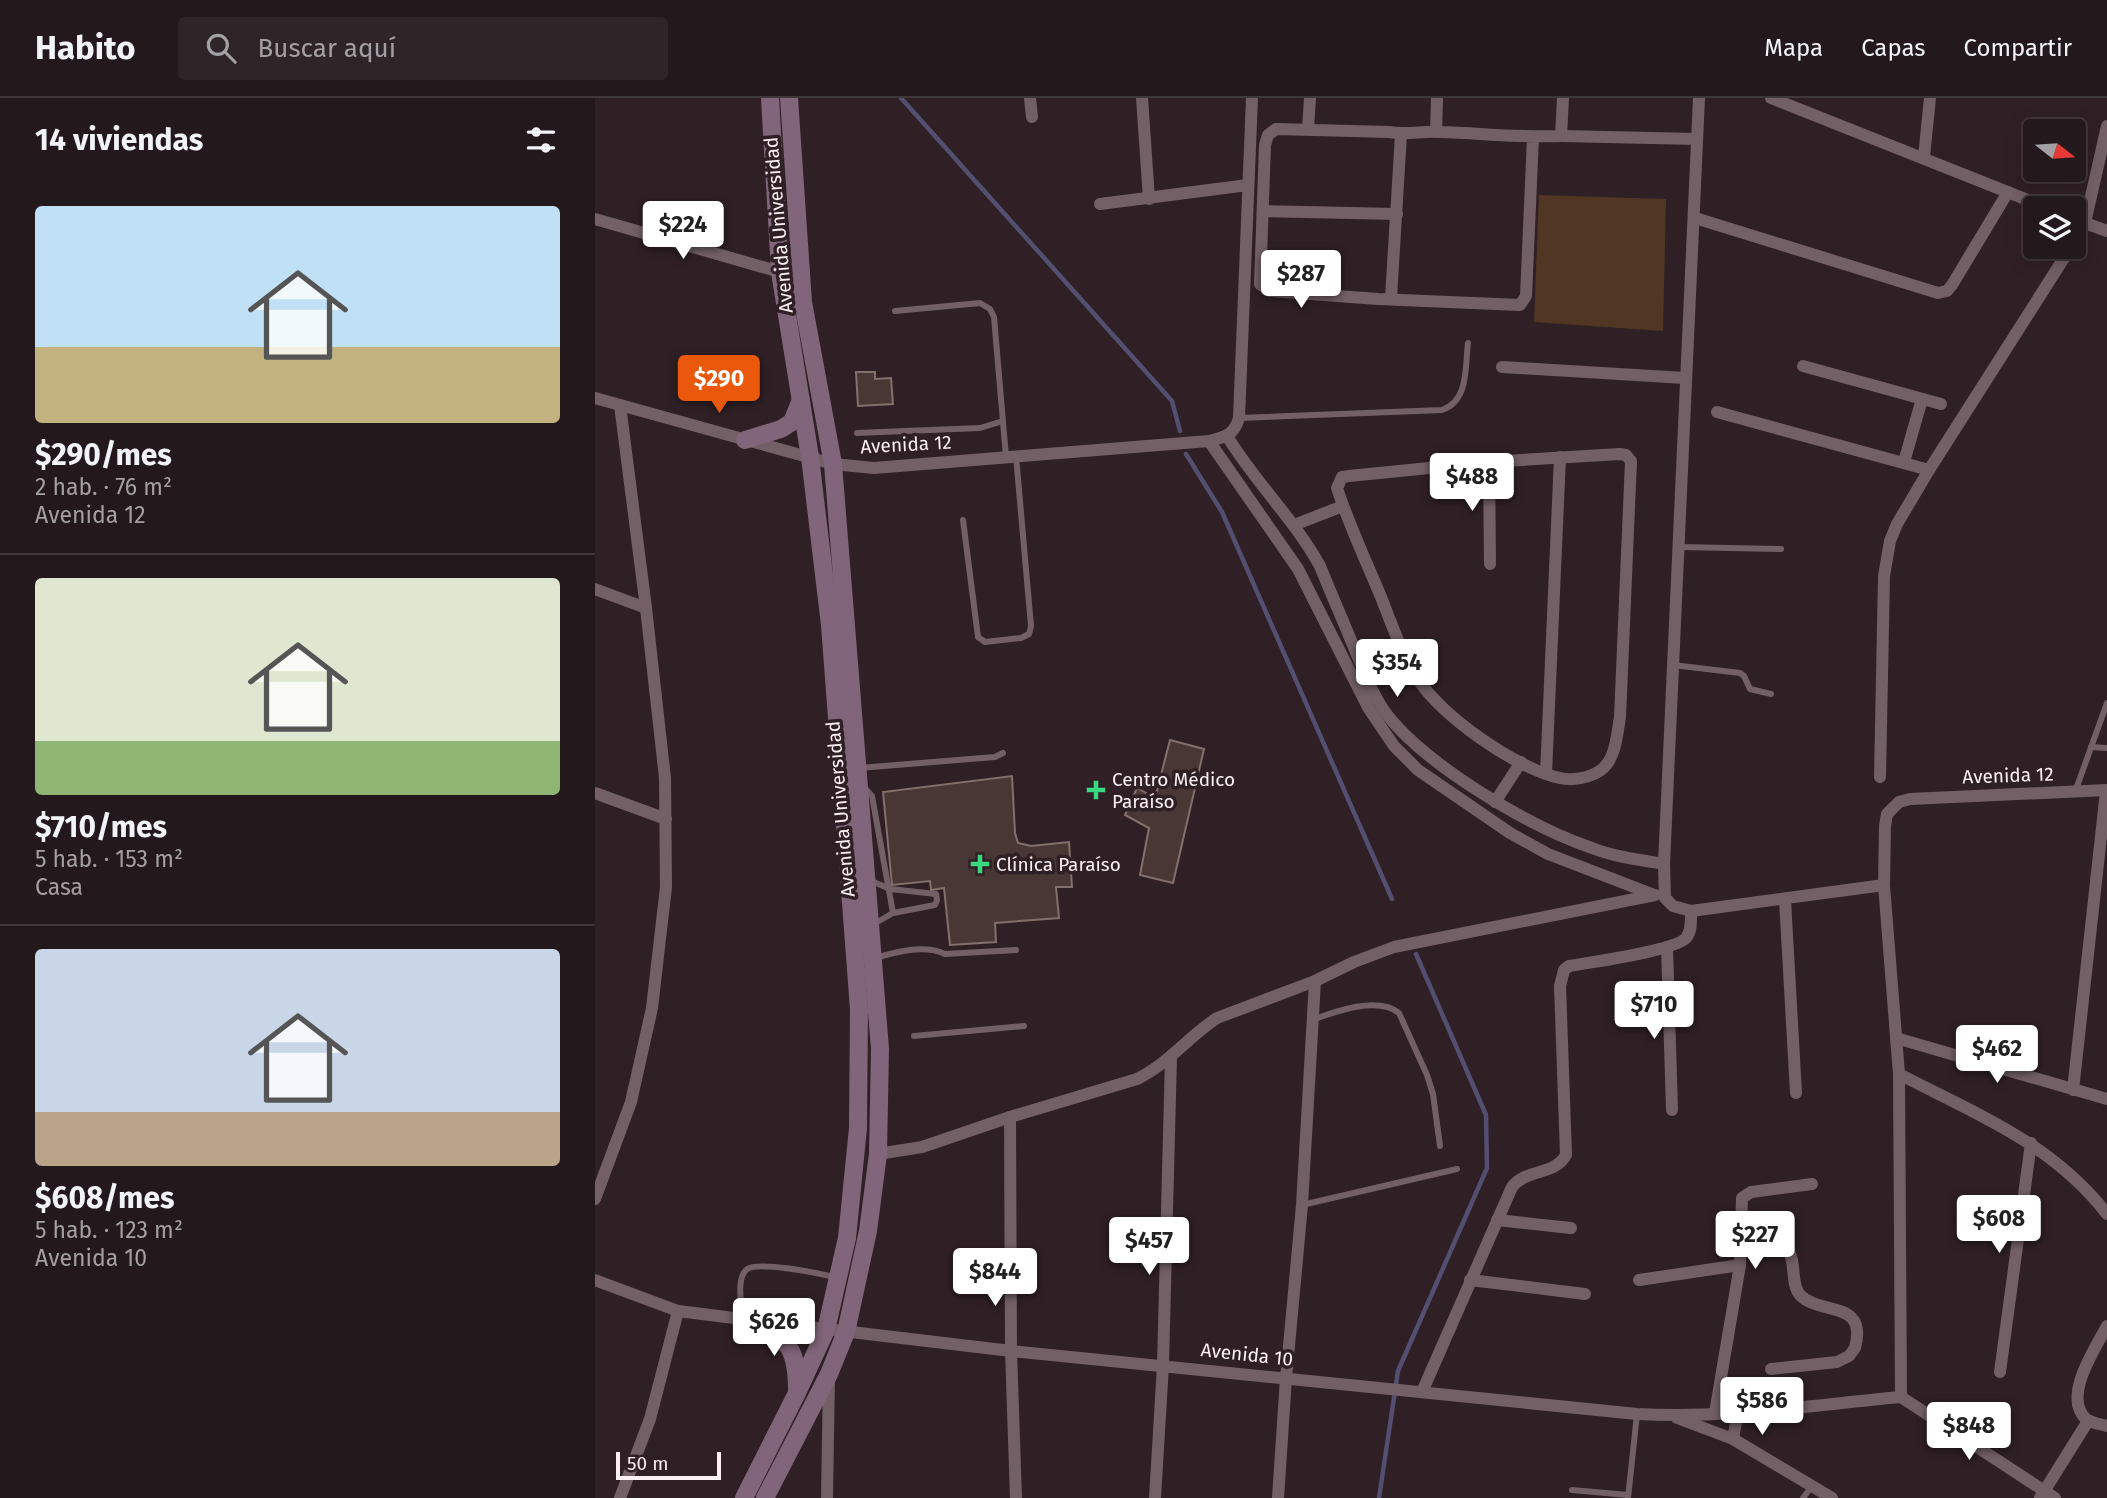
<!DOCTYPE html>
<html lang="es">
<head>
<meta charset="utf-8">
<style>
	body { margin:0; font-family:"Fira Sans",sans-serif; background:#2f2529; color:#f1f3f6; height:100vh; display:flex; flex-direction:column; font-size:26px; white-space:nowrap }
	* { box-sizing:border-box; margin:0 }
	p { font-size:23px; color:#a3a0a3 }
	.icon { flex:none; width:38px; height:38px; fill:none; stroke:currentColor; stroke-width:2; stroke-linecap:round; stroke-linejoin:round }
	.map { position:relative; flex:1; overflow:hidden }
	.details { display:flex; flex-direction:column; background:#23181c; width:595px }
	.details>* { flex:none }
	.needle { width:46px; rotate:107deg }
	.buttons { position:absolute; left:1428px; top:21px; display:grid; gap:14px }
	.buttons a { display:grid; place-items:center; width:63px; height:63px; border-radius:7px; background:#23181c; box-shadow:0 4px 18px #0003,0 0 0 2px #40373b; font-size:35px }
	.scale { position:absolute; left:21px; bottom:18px; width:105px; box-sizing:border-box; padding-left:7px; border:4px solid #fbf0f4; border-top:0; font-size:19px; line-height:24px; white-space:nowrap; color:#fbf0f4; -webkit-text-stroke:5px #2f2025; paint-order:stroke }
	.price { position:absolute; translate:-50% -60px; padding:0 16px; border-radius:7px; background:#fff; color:#222; font-size:23px; line-height:46px; filter:drop-shadow(0 2px 4px #0008) }
	.price::after { content:''; position:absolute; left:50%; top:42px; width:21px; height:16px; margin-left:-10px; background:inherit; clip-path:polygon(0 0,100% 0,50% 100%) }
	.price.selected { background:#ea580c; color:#fff }
	ul { padding:0; list-style:none }
	li { display:grid; align-content:center; gap:14px; height:371px; padding:0 35px }
	li+li { border-top:2px solid #40373b }
	li span { display:grid; place-items:center; height:217px; border-radius:7px; color:#555 }
	li>.icon { margin-inline-start:auto }
	span .icon { width:126px; height:126px; fill:#fffc; stroke-width:1 }
	li b { font-size:30px }
	h2 { display:flex; justify-content:space-between; align-items:center; height:84px; padding:0 35px; font-size:30px }
	header { display:flex; align-items:center; gap:42px; box-sizing:border-box; height:98px; padding:0 35px; background:#23181c; border-bottom:2px solid #40373b }
	header strong { font-size:33px }
	nav { display:flex; gap:38px; margin-inline-start:auto; font-size:24px }
	.search { width:490px; height:63px; background:#2f2529; display:flex; align-items:center; gap:18px; box-sizing:border-box; padding:0 24px; border-radius:7px; color:#a3a0a3; font-size:26px }
	main { display:flex; flex:1; min-height:0 }
	.map>svg:first-child { display:block }
</style>
</head>
<body>
<header>
<strong>Habito</strong>
<div class="search"><svg class="icon" aria-label="search" viewBox="0 0 24 24"><circle cx="10" cy="10" r="6"/><path d="M15 15l6 6"/></svg>Buscar aquí</div>
<nav><a>Mapa</a><a>Capas</a><a>Compartir</a></nav>
</header>
<main>
<section class="details">
<h2>14 viviendas<svg class="icon" aria-label="filters" viewBox="0 0 24 24"><path d="M4 7h16M4 17h16"/><circle cx="9" cy="7" r="2"/><circle cx="15" cy="17" r="2"/></svg></h2>
<ul>
<li><span style="background:linear-gradient(#bfe0f5 65%,#c2b280 0)"><svg class="icon" aria-label="home" viewBox="0 0 24 24"><path d="M3 11l9-7 9 7M6 9v11h12V9"/></svg></span><div><b>$290/mes</b><p>2 hab. · 76 m²</p><p>Avenida 12</p></div></li>
<li><span style="background:linear-gradient(#dfe7d0 75%,#8fb573 0)"><svg class="icon" aria-label="home" viewBox="0 0 24 24"><path d="M3 11l9-7 9 7M6 9v11h12V9"/></svg></span><div><b>$710/mes</b><p>5 hab. · 153 m²</p><p>Casa</p></div></li>
<li><span style="background:linear-gradient(#c9d6e8 75%,#b9a48a 0)"><svg class="icon" aria-label="home" viewBox="0 0 24 24"><path d="M3 11l9-7 9 7M6 9v11h12V9"/></svg></span><div><b>$608/mes</b><p>5 hab. · 123 m²</p><p>Avenida 10</p></div></li>
</ul>
</section>
<div class="map">
<svg width="1512" height="1400" viewBox="0 0 1512 1400">
	<rect width="100%" height="100%" fill="#2f2025"/>
	<!-- green -->
	<polygon fill="#513723" points="944,97 1071,101 1068,233 939,224"/>
	<g fill="none" stroke-linecap="round" stroke-linejoin="round">
		<!-- stream -->
		<g stroke="#544f70" stroke-width="4.5">
			<polyline points="306,0 577,303 585,333"/>
			<polyline points="591,356 627,414 797,801"/>
			<polyline points="784,1400 803,1273 892,1070 891,1017 821,856"/>
		</g>
	</g>
	<!-- building -->
	<g fill="#493735" stroke="#836f6c" stroke-width="2">
		<polygon points="261,274 280,274 280,281 296,280 298,306 263,308"/>
		<polygon points="575,642 609,651 578,785 545,777 554,730 530,717 542,690 560,700"/>
		<polygon points="417,678 420,735 423,745 436,748 474,744 477,789 461,789 464,820 400,825 401,844 355,847 349,790 336,792 335,783 297,787 288,694"/>
	</g>
	<g fill="none" stroke-linecap="round" stroke-linejoin="round">
		<!-- lane -->
		<g stroke="#726066" stroke-width="6">
			<polyline points="300,213 385,205 395,211 399,219 411,359"/>
			<path d="M644,320L847,312C874,303 870,269 873,245"/>
			<polyline points="262,335 385,330 408,323"/>
			<polyline points="368,422 383,539 390,544 426,540 434,536 436,528 421,358"/>
			<polyline points="1083,449 1186,451"/>
			<polyline points="1078,567 1145,575 1149,578 1155,591 1176,596"/>
			<polyline points="1496,649 1512,650"/>
			<polyline points="264,670 400,659 408,655"/>
			<polyline points="268,688 277,698 298,815 277,827"/>
			<polyline points="1480,694 1512,605"/>
			<polyline points="274,782 295,791 341,796 342,802 340,807 298,815"/>
			<path d="M280,860C302,854 329,846 350,856L421,852"/>
			<path d="M717,922C741,913 783,898 804,915L832,977L838,996L845,1048"/>
			<polyline points="319,938 429,928"/>
			<polyline points="707,1107 862,1071"/>
			<path d="M147,1221C147,1208 141,1182 151,1172C161,1162 226,1176 240,1179"/>
			<polyline points="977,1392 1033,1397"/>
			<polyline points="1033,1400 1042,1316"/>
			<polyline points="1208,1400 1217,1388"/>
		</g>
		<!-- street -->
		<g stroke="#726066" stroke-width="12">
			<polyline points="435,0 437,19"/>
			<polyline points="547,0 554,101"/>
			<polyline points="1104,0 1069,766 1070,800 1078,808 1096,813 1289,787"/>
			<polyline points="1176,0 1453,110"/>
			<polyline points="713,31 715,0"/>
			<polyline points="841,34 842,0"/>
			<polyline points="966,38 1102,41"/>
			<path d="M938,39L931,198L925,207L783,201L675,193L665,186L670,47L673,37L681,31L794,34C811,37 827,33 844,34C885,35 926,40 966,38L968,0"/>
			<polyline points="1329,59 1335,0"/>
			<polyline points="505,106 653,87"/>
			<polyline points="668,113 802,116"/>
			<polyline points="1100,120 1343,195 1352,193 1357,187 1413,94"/>
			<polyline points="0,121 185,174"/>
			<polyline points="1479,121 1512,133"/>
			<polyline points="1479,144 1490,125 1512,28"/>
			<polyline points="796,200 806,36"/>
			<polyline points="1208,268 1346,306"/>
			<polyline points="907,269 1090,280"/>
			<path d="M0,300L238,366L279,370L614,343C631,339 639,337 644,320L657,0"/>
			<polyline points="1122,314 1334,372"/>
			<path d="M632,338C660,384 699,421 725,468C737,498 750,527 762,557C771,577 779,600 793,618C834,669 935,729 997,750C1020,759 1045,762 1069,766"/>
			<polyline points="614,343 703,471 774,611 799,648 823,672 915,735 953,756 1057,796"/>
			<path d="M1025,356L1031,357L1036,363L1025,619C1022,636 1021,661 1006,672C995,680 977,683 965,680C923,672 845,617 823,581C807,556 797,527 786,499C771,463 754,427 742,390L747,379L754,378L894,364Z"/>
			<polyline points="894,364 895,466"/>
			<polyline points="1309,364 1327,301"/>
			<polyline points="699,427 748,408"/>
			<polyline points="0,491 51,510"/>
			<polyline points="951,676 965,359"/>
			<polyline points="1285,679 1289,478 1295,443 1302,426 1334,372 1476,149"/>
			<polyline points="0,695 71,721"/>
			<polyline points="900,704 926,664"/>
			<polyline points="1190,802 1201,995"/>
			<polyline points="1072,849 1077,1012"/>
			<polyline points="1301,940 1512,1001"/>
			<path d="M1304,976C1381,1016 1457,1045 1512,1116"/>
			<polyline points="1478,992 1511,693"/>
			<polyline points="415,1019 416,1253 421,1400"/>
			<path d="M283,1056L327,1049L415,1019L542,981C573,966 593,939 622,920L720,883L759,864L799,849L1060,797"/>
			<polyline points="0,1101 36,1004 57,910 71,789 70,680 51,510 25,307"/>
			<polyline points="902,1122 976,1130"/>
			<path d="M1147,1143L1180,1145L1192,1150C1202,1164 1195,1186 1205,1197C1225,1218 1273,1201 1260,1250L1254,1258L1242,1264L1176,1271"/>
			<path d="M0,1182L83,1213L147,1221L416,1253L1042,1316C1129,1321 1218,1307 1306,1299"/>
			<polyline points="875,1182 990,1196"/>
			<polyline points="1044,1182 1145,1167"/>
			<path d="M1512,1228C1500,1251 1467,1299 1491,1321C1496,1325 1505,1326 1512,1328"/>
			<polyline points="1405,1274 1436,1045"/>
			<path d="M827,1294L917,1089C932,1070 959,1078 971,1057L965,888L969,872L974,868C996,864 1079,853 1091,840C1097,833 1096,822 1096,813"/>
			<polyline points="1306,1299 1304,976 1289,787 1290,728 1292,716 1304,704 1315,701 1512,692"/>
			<polyline points="1306,1299 1460,1400"/>
			<polyline points="1120,1315 1145,1167 1147,1100 1156,1094 1217,1086"/>
			<polyline points="1082,1320 1138,1341 1237,1400"/>
			<polyline points="1138,1341 1143,1313"/>
			<polyline points="25,1400 55,1321 83,1213"/>
			<polyline points="232,1400 234,1278"/>
			<polyline points="560,1400 568,1267 576,959"/>
			<polyline points="683,1400 691,1280 707,1107 720,883"/>
			<polyline points="1445,1400 1493,1323"/>
		</g>
		<!-- secondary -->
		<g stroke="#81657a" stroke-width="18">
			<polyline points="150,342 186,331 197,324 206,302"/>
			<path d="M161,1223C195,1242 202,1253 202,1292"/>
			<polyline points="149,1400 202,1295 231,1232 252,1140 263,1030 264,911 235,527 215,359 185,174 175,0"/>
			<polyline points="170,1400 234,1276 251,1234 273,1133 283,1056 285,951 238,366 208,204 194,0"/>
		</g>
	</g>
	<!-- markers -->
	<g fill="#37d880" stroke="#2f2025" stroke-width="2.5">
		<path d="M497.5 681.5h7v7h7v7h-7v7h-7v-7h-7v-7h7z"/>
		<path d="M381.5 755.5h7v7h7v7h-7v7h-7v-7h-7v-7h7z"/>
	</g>
	<g text-anchor="middle" stroke-width="7" stroke-linejoin="round" paint-order="stroke">
		<!-- street labels -->
		<g font-size="19" fill="#fbf0f4" stroke="#2f2025">
			<text transform="translate(183 127) rotate(-95)" y="7">Avenida Universidad</text>
			<text transform="translate(311 346) rotate(-3)" y="7">Avenida 12</text>
			<text transform="translate(1413 677) rotate(-2)" y="7">Avenida 12</text>
			<text transform="translate(245 711) rotate(-95)" y="7">Avenida Universidad</text>
			<text transform="translate(652 1256) rotate(6)" y="7">Avenida 10</text>
		</g>
		<!-- poi labels -->
		<g font-size="19" fill="#fbf0f4" stroke="#2f2025" text-anchor="start">
			<text x="517" y="688">Centro Médico<tspan x="517" dy="22">Paraíso</tspan></text>
			<text x="401" y="773">Clínica Paraíso</text>
		</g>
	</g>
</svg>
<div class="buttons">
<a><svg class="needle" viewBox="-14 -14 28 28"><path d="M0-13l5 13h-10z" fill="#e53935"/><path d="M0 13l5-13h-10z" fill="#a3a0a3"/></svg></a>
<a><svg class="icon" aria-label="layers" viewBox="0 0 24 24"><path d="M12 4l9 5-9 5-9-5zM3 14l9 5 9-5"/></svg></a>
</div>
<div class="scale">50 m</div>
<b class="price" style="left:88px;top:163px">$224</b>
<b class="price" style="left:706px;top:212px">$287</b>
<b class="price selected" style="left:124px;top:317px">$290</b>
<b class="price" style="left:877px;top:415px">$488</b>
<b class="price" style="left:802px;top:601px">$354</b>
<b class="price" style="left:1059px;top:943px">$710</b>
<b class="price" style="left:1402px;top:987px">$462</b>
<b class="price" style="left:1404px;top:1157px">$608</b>
<b class="price" style="left:1160px;top:1173px">$227</b>
<b class="price" style="left:554px;top:1179px">$457</b>
<b class="price" style="left:400px;top:1210px">$844</b>
<b class="price" style="left:179px;top:1260px">$626</b>
<b class="price" style="left:1167px;top:1339px">$586</b>
<b class="price" style="left:1374px;top:1364px">$848</b>
</div>
</main>
</body>
</html>
